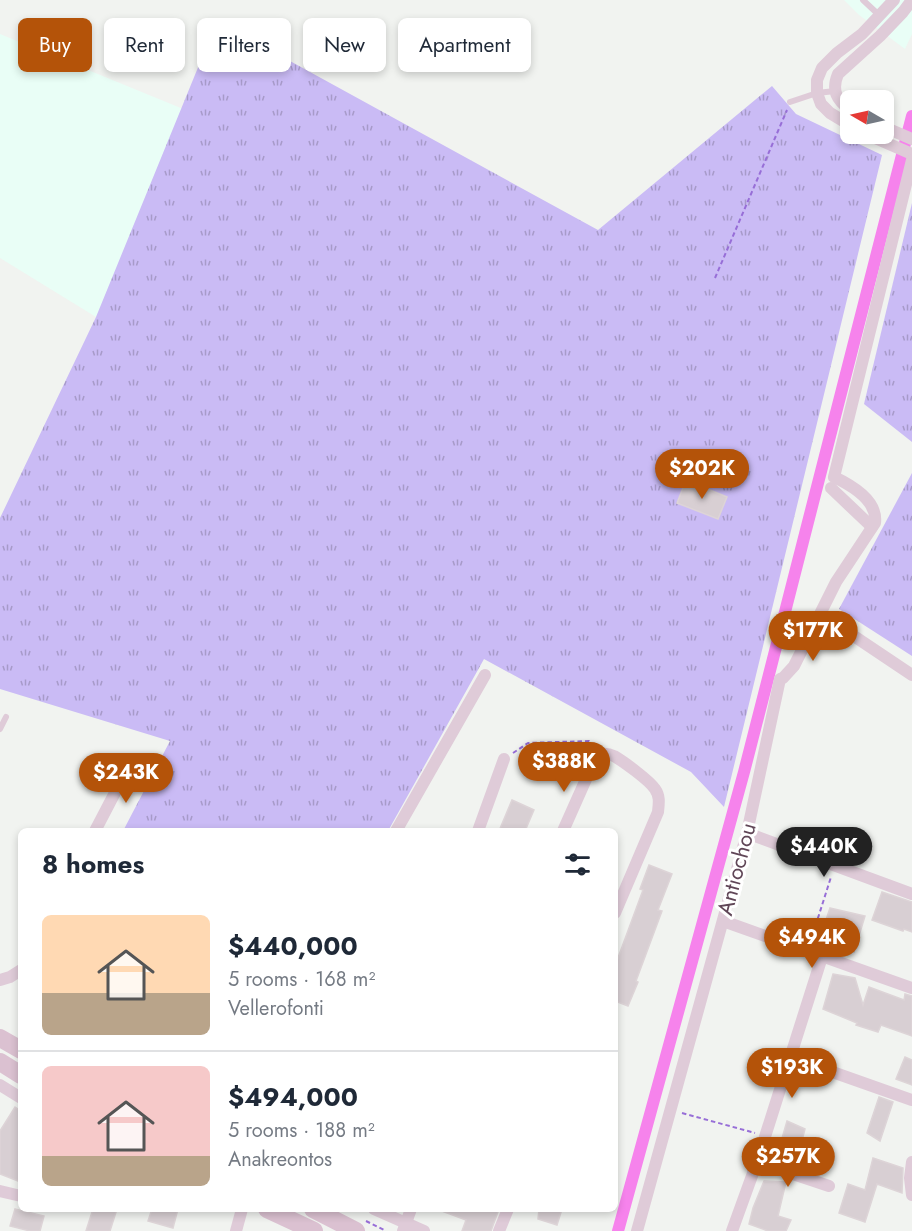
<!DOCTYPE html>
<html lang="en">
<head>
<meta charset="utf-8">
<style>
	body { margin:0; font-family:Jost,sans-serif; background:#f2f2f3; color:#1f2937; height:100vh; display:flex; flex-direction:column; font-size:22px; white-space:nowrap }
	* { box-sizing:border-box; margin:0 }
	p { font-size:20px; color:#747a83 }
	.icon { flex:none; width:33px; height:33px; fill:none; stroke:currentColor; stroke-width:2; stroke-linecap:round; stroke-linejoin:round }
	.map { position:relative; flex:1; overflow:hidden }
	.panel { position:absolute; left:18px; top:828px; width:600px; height:384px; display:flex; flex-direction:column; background:#fff; border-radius:9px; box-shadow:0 3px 9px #0003 }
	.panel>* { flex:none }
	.banner { position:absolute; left:18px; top:18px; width:600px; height:54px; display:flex; gap:12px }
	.needle { width:39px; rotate:279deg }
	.tools { position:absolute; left:840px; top:90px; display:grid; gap:12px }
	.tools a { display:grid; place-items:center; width:54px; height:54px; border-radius:9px; background:#fff; box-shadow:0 3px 9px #0003; font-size:30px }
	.price { position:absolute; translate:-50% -51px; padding:0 14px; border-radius:21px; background:#b45309; color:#fff; font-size:20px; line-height:39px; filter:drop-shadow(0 2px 3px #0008) }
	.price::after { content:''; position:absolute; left:50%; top:36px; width:18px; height:14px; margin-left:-9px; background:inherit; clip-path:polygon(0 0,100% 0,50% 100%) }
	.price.selected { background:#222; color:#fff }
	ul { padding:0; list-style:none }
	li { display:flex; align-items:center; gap:18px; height:150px; padding:0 24px }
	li+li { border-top:2px solid #e0e1e3 }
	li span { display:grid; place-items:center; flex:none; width:168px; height:120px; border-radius:9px; color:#555 }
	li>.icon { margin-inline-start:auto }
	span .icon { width:72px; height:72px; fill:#fffc; stroke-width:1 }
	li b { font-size:26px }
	h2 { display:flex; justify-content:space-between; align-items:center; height:72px; padding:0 24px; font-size:26px }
	.tag { padding:0 21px; border-radius:9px; background:#fff; box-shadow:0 3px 9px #0003; font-size:21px; line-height:54px }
	.tag.selected { background:#b45309; color:#fff }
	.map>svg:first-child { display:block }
</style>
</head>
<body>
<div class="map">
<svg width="912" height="1231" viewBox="0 0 912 1231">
	<defs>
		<pattern id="grass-tufts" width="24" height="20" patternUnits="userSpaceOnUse" patternTransform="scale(1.5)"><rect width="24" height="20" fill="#cabbf5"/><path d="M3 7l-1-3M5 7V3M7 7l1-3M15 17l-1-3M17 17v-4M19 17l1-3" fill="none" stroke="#a79ac9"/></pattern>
	</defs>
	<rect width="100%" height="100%" fill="#f1f3f0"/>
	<!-- commercial -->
	<g fill="#e9fef6">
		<polygon points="844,0 912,0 912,34 905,49 859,15"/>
		<polygon points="0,34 193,113 96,317 0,258"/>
	</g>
	<!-- grass -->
	<g fill="url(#grass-tufts)">
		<polygon points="217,21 598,230 772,86 796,114 882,155 724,807 691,772 484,659 388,831 123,831 170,741 0,689 0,518 96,317"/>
		<polygon points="912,203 912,442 864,404"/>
		<polygon points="912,473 912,656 839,609"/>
	</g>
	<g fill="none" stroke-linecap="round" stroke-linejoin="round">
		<!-- canal -->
		<polyline stroke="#f683ec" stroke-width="12" points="618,1231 744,772 912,116"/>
	</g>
	<!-- building -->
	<g fill="#d8cfd3" stroke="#ddd4d7" stroke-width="1.5">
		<polygon points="686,480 727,497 718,519 677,503"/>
		<polygon points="512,800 534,810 525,831 499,831"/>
		<polygon points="649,865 672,874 658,910 662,911 636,981 638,982 628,1006 615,1001 615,966 643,890 640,889"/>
		<polygon points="882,892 912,902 912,932 904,929 903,931 872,920"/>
		<polygon points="830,908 865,916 854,952 819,941"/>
		<polygon points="833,974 855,978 863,1005 869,987 904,1000 905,994 912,996 912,1036 881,1025 878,1032 856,1025 857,1023 823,1009"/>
		<polygon points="905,1057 912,1060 912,1085 896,1079"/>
		<polygon points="879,1097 893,1102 880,1141 867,1133"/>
		<polygon points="15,1107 21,1111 21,1173 18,1181 0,1174 0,1131"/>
		<polygon points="787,1121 805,1129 797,1160 778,1152"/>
		<polygon points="873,1158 903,1168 902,1193 877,1184 865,1222 839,1213 848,1184 865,1190"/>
		<polygon points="764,1181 786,1182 778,1216 791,1220 786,1231 768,1231 749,1224 753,1208"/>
		<polygon points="15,1209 44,1216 40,1231 30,1231 10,1226"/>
		<polygon points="93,1209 117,1209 110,1231 86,1231"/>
		<polygon points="152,1209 178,1209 173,1228 148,1221"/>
		<polygon points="439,1209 499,1209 491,1231 462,1231 466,1220 439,1210"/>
		<polygon points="539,1209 562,1209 557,1225 538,1219"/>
	</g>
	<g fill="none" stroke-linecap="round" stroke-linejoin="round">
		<!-- path -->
		<g stroke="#976ed7" stroke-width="2" stroke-dasharray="4.5 3" stroke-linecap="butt">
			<polyline points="715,278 787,110"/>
			<polyline points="513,753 528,743 589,741 593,746"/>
			<polyline points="811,940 831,877"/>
			<polyline points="682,1113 755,1133"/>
			<polyline points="366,1221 386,1231"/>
		</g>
		<!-- lane -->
		<g stroke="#dfcbd8" stroke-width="6">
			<polyline points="863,0 879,15"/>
			<polyline points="790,102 817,93 835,91"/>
			<polyline points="0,729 6,717"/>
		</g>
		<!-- street -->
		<g stroke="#dfcbd8" stroke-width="12">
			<path d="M850,110C837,100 831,91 838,74L880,36L903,12L912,0"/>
			<polyline points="850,125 830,113 821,104 817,93 817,80 822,68 837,53 862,34 894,0"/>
			<polyline points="884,127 912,139"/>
			<polyline points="866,134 912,154"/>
			<polyline points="831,488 872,527"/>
			<polyline points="821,614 912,675"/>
			<polyline points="95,831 131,762"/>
			<polyline points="396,831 485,675"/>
			<polyline points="478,831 504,759"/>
			<path d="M563,831L595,759L600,754C606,753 610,754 614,756C624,762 649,780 655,789C660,796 659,803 658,812L615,913"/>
			<polyline points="747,833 912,894"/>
			<polyline points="723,921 912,988"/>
			<polyline points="0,980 10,977 21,970"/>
			<polyline points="790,1057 912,1100"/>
			<polyline points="0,1085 21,1098"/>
			<polyline points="757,1162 829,1186"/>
			<polyline points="912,1162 910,1178 912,1195"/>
			<polyline points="0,1191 21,1196"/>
			<polyline points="374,1209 424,1231"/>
			<polyline points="236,1231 242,1209"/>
			<polyline points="403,1231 411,1209"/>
			<polyline points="499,1231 508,1209"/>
			<path d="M637,1231L747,833L780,679L783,678L794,666L836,582L875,523C878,500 851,485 834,477L912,160"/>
			<polyline points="732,1231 757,1162 822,957"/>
		</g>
		<!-- secondary -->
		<g stroke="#dbc1d1" stroke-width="18">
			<polyline points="0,1038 21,1050"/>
			<polyline points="0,1062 21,1075"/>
			<polyline points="267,1209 314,1231"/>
			<polyline points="313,1209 356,1231"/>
		</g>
	</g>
	<g text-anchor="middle" stroke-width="6" stroke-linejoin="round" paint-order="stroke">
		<!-- street labels -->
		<g font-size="22" fill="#604657" stroke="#fff">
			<text transform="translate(736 869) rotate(-75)" y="8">Antiochou</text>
		</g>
	</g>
</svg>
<div class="tools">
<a><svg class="needle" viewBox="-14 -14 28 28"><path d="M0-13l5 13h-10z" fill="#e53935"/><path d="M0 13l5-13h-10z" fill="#747a83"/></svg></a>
</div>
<b class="price" style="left:702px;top:500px">$202K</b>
<b class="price" style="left:813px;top:662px">$177K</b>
<b class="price" style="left:564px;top:793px">$388K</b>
<b class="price" style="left:126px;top:804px">$243K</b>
<b class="price selected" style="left:824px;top:878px">$440K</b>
<b class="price" style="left:812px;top:969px">$494K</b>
<b class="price" style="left:792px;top:1099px">$193K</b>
<b class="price" style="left:788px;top:1188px">$257K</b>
<div class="banner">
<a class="tag selected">Buy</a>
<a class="tag">Rent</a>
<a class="tag">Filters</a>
<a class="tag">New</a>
<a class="tag">Apartment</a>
</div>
<section class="panel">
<h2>8 homes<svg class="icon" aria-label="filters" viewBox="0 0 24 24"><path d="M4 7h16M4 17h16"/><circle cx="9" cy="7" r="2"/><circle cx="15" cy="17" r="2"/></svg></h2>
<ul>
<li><span style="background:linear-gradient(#ffd9b3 65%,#b9a48a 0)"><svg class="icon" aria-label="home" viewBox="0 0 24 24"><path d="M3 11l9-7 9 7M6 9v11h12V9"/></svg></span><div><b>$440,000</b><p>5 rooms · 168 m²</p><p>Vellerofonti</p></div></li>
<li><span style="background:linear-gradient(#f6c9c9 75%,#b9a48a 0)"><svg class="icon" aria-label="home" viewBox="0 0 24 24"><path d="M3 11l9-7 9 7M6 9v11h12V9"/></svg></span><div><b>$494,000</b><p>5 rooms · 188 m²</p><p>Anakreontos</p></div></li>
</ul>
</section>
</div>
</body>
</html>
